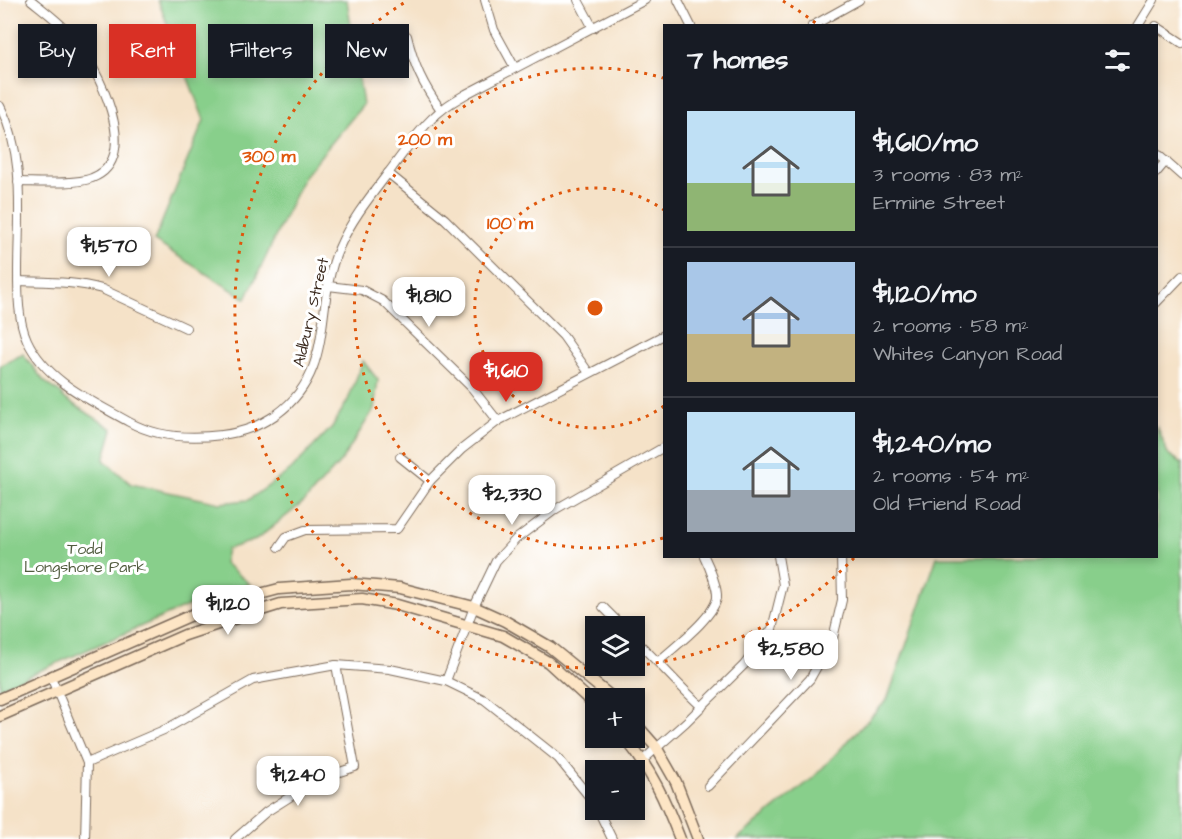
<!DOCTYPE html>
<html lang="en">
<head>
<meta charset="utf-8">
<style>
	body { margin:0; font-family:"Architects Daughter",sans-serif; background:#20242c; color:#f1f3f6; height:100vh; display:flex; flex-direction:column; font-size:22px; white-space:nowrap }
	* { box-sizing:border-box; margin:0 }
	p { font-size:20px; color:#9ea1a6 }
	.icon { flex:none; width:33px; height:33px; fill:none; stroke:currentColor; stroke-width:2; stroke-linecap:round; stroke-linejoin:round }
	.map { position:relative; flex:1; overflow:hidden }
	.side { position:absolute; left:663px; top:24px; width:495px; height:534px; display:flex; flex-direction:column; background:#171b24; border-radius:0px; box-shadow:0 3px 9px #0003 }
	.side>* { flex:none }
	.banner { position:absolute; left:18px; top:24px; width:555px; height:54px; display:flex; gap:12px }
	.tools { position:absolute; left:585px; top:616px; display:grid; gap:12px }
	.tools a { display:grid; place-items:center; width:60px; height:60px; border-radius:0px; background:#171b24; box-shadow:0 3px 9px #0003; font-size:30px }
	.price { position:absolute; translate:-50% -51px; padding:0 14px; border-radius:12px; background:#fff; color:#222; font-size:20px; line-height:39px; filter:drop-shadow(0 2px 3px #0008) }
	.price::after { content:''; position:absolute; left:50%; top:36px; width:18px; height:14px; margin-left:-9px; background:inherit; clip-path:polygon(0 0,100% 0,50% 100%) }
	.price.on { background:#d93025; color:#fff }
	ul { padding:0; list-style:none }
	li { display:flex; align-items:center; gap:18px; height:150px; padding:0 24px }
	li+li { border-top:2px solid #363941 }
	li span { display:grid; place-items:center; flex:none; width:168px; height:120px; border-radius:0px; color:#555 }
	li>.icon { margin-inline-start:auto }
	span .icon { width:72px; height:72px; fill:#fffc; stroke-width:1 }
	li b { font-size:26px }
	h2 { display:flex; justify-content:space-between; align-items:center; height:72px; padding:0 24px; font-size:26px }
	.chip { padding:0 21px; border-radius:0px; background:#171b24; box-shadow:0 3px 9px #0003; font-size:21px; line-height:54px }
	.chip.on { background:#d93025; color:#fff }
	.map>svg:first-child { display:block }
</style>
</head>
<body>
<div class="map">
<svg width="1182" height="839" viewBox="0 0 1182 839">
	<rect width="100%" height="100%" fill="#fff"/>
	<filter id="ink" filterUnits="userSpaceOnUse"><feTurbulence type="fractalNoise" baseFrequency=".0167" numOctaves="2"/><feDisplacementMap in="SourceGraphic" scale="12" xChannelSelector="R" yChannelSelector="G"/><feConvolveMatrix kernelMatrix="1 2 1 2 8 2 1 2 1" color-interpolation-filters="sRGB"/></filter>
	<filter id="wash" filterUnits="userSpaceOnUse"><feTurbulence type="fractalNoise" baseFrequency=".008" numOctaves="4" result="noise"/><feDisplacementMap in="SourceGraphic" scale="24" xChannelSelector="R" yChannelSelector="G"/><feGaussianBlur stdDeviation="1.35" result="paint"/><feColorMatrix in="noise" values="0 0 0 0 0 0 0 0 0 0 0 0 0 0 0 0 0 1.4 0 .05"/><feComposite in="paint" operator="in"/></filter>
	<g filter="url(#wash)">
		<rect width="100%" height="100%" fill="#f5e2c8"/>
		<!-- green -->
		<g fill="#88cf8b" stroke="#627c54" stroke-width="1.5">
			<polygon points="158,0 347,0 363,105 304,176 246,299 154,241 204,120"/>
			<polygon points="23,354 44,381 63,395 62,397 113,429 104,460 131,484 220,503 248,500 291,470 332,427 348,400 363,361 378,380 374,409 342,460 305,501 256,540 227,549 224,563 250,584 192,604 0,688 0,366"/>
			<polygon points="1157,426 1168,454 1182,463 1182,839 737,839 813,778 887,700 937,557 1156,556"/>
		</g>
	</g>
	<g filter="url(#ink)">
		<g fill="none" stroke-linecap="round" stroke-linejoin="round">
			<defs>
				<g id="minor">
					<polyline points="485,0 494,30 515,68"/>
					<polyline points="578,0 593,28"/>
					<polyline points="678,0 691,26"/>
					<polyline points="812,26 859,0"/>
					<polyline points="1138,26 1154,0"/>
					<polyline points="1156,26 1182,43"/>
					<path d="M407,36C414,66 423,85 441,110"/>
					<path d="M0,106C26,157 18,217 18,273C18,295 18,320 27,340C46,381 92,401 129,422C158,438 190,439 222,435C244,432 259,426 277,414C337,370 313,307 339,248C352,218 373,193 392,168C407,148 423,124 443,109C450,103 458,99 466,94L645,0"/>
					<polyline points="1156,153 1182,176"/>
					<polyline points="388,173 445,219 563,336 589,373"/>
					<polyline points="1156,173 1166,161"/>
					<path d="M18,182C36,182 76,185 92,178C145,158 96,65 73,37C61,23 46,12 31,0"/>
					<path d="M18,281C47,282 75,281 102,289L186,328"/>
					<polyline points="328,286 362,290 383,301 472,388 498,421"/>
					<polyline points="1156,303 1182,276"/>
					<polyline points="400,457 430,481"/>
					<polyline points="279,547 286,537 305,530 397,529 430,481 462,449 498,421 664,335"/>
					<polyline points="603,607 623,627"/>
					<path d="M634,639C658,661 678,685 702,707"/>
					<path d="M659,661C674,647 713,618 717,598C718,588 709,566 704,556"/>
					<polyline points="51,677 87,763 85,839"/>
					<polyline points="446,681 474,607 496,561 516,539 556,509 664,447"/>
					<polyline points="643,760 686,722 744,665 772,629 783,585 778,556"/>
					<polyline points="87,763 166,729 253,680 336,665 390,669 446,681 485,700 558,758 596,805"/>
					<polyline points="708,786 810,679 833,638 842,600 841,556"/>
					<polyline points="598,810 612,839"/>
					<polyline points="235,839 266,812 318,779 355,767 336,665"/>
				</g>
				<g id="secondary">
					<polyline points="0,699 210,607 279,589 351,584 400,588 474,607 505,621 550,647 614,699"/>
					<polyline points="0,716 185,635 233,619 281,604 362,599 397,605 503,636 548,662 596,706"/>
					<polyline points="634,722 656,747 676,782 698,839"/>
					<path d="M625,738C652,771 665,800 680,839"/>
				</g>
			</defs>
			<!-- minor casing -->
			<use href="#minor" stroke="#7c6a5a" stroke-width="10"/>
			<!-- secondary casing -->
			<use href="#secondary" stroke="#7c6a5a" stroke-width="13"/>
			<!-- minor -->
			<use href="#minor" stroke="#fff" stroke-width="8"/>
			<!-- secondary -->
			<use href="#secondary" stroke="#fde5c5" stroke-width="10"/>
		</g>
	</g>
	<!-- distance rings -->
	<g fill="none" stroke="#df570d" stroke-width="3" stroke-dasharray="3 6">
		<path d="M664 406A120 120 0 1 1 664 210"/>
		<path d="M663 538A240 240 0 1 1 663 78"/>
		<path d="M854 558A360 360 0 1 1 407 1M783 1A360 360 0 0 1 817 24"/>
	</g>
	<g text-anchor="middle" stroke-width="6" stroke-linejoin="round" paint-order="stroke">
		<!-- street labels -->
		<g font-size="16" fill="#3b2a1e" stroke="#fff">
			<text transform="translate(310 312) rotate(-77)" y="6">Aldbury Street</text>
		</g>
		<!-- park labels -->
		<g font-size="16" fill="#525c3f" stroke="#fff">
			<text x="85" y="554">Todd<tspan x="85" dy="18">Longshore Park</tspan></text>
		</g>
	</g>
	<circle cx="595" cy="308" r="9" fill="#df570d" stroke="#fff" stroke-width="3"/>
	<g font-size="18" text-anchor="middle" font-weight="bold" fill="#df570d" stroke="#fff" stroke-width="6" stroke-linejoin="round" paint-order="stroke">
		<text x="425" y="145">200 m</text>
		<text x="269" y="162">300 m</text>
		<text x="510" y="229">100 m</text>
	</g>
</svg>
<div class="tools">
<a><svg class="icon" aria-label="layers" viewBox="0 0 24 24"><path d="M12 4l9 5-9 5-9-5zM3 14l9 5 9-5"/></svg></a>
<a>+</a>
<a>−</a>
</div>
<b class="price" style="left:109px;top:278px">$1,570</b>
<b class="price" style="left:429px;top:328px">$1,810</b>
<b class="price on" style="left:506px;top:403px">$1,610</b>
<b class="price" style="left:512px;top:526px">$2,330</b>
<b class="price" style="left:228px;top:636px">$1,120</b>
<b class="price" style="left:791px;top:681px">$2,580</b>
<b class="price" style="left:298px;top:807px">$1,240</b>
<div class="banner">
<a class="chip">Buy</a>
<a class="chip on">Rent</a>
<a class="chip">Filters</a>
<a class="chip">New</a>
</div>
<section class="side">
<h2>7 homes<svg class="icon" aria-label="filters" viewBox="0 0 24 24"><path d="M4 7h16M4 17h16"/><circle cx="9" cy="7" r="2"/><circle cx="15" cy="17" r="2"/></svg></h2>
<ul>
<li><span style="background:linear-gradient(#bfe0f5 60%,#8fb573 0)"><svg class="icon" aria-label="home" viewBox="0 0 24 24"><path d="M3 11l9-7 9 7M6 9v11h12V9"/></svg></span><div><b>$1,610/mo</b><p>3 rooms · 83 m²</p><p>Ermine Street</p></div></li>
<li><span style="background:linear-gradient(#a9c7e8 60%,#c2b280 0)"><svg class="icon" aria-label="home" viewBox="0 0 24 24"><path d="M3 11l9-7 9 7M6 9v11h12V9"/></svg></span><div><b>$1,120/mo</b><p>2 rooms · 58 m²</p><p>Whites Canyon Road</p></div></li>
<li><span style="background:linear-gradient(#bfe0f5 65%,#9aa5b1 0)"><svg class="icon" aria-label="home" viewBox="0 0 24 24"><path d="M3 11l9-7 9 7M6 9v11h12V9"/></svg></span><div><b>$1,240/mo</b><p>2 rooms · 54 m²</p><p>Old Friend Road</p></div></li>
</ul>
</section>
</div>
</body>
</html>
